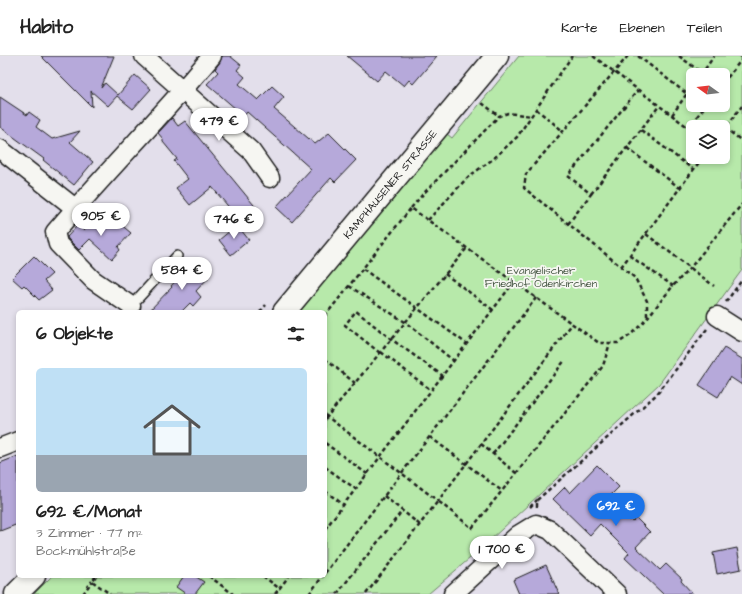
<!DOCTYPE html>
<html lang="de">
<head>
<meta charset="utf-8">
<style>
	body { margin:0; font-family:"Architects Daughter",sans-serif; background:#f6f6f6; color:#222; height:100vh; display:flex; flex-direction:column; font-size:15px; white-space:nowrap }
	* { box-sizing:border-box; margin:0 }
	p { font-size:13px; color:#767676 }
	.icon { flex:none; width:22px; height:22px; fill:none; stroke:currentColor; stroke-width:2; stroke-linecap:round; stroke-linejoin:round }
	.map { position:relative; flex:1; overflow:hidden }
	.side { position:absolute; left:16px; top:254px; width:311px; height:268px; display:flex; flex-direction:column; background:#fff; border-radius:6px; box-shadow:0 2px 6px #0003 }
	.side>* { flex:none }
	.needle { width:26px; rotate:285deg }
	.controls { position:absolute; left:686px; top:12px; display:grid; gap:8px }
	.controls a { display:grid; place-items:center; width:44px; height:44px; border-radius:6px; background:#fff; box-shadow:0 2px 6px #0003; font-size:20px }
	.price { position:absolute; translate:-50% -34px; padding:0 9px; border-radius:14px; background:#fff; color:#222; font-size:13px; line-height:26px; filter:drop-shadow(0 1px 2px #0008) }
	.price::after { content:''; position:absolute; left:50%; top:24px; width:12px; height:9px; margin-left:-6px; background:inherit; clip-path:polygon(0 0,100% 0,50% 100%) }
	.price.active { background:#1a73e8; color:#fff }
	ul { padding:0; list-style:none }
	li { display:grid; align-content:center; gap:8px; height:212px; padding:0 20px }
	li+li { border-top:1px solid #e0e0e0 }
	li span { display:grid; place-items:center; height:124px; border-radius:6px; color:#555 }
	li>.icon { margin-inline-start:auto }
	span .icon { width:72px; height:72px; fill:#fffc; stroke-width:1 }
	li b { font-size:17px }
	h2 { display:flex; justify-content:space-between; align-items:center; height:48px; padding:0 20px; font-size:17px }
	header { display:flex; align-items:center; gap:24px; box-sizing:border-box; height:56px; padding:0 20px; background:#fff; border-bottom:1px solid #e0e0e0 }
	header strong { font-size:19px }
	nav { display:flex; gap:22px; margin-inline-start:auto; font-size:14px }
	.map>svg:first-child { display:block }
</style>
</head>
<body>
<header>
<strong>Habito</strong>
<nav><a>Karte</a><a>Ebenen</a><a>Teilen</a></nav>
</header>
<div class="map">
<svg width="742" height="538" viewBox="0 0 742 538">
	<rect width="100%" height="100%" fill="#e3dfeb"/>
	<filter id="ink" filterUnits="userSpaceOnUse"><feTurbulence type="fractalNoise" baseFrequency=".025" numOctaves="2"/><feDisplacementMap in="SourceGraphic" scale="8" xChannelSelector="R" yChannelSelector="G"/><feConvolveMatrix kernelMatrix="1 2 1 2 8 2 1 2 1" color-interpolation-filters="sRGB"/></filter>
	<g filter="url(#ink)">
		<!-- green -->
		<path fill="#b7e9aa" stroke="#6a8263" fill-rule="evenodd" d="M519,0H742V214L659,328L476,497L428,538H34L52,520H325V256H296L447,78L452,82ZM693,19H723V49H693ZM693,71H723V101H693Z"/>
		<!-- building -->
		<g fill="#b6a9da" stroke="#1c1c1c">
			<polygon points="41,0 114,0 101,32 105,27 118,39 135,19 151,33 133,53 117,40 108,50 91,35 92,51"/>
			<polygon points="222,0 230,0 241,9 237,14 245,21 239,28 258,44 272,30 284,41 274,53 315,88 329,77 356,104 335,126 331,122 292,166 276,151 311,113 247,56 244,60 207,28 218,16 215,13 220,6"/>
			<polygon points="347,0 437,0 413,28 409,24 404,30 386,15 377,25"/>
			<polygon points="0,41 27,59 29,56 40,64 36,71 52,83 80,75 70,86 93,106 74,129 43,104 44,103 0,71"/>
			<polygon points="172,62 178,70 185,65 258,154 242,167 212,131 190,149 176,132 188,123 174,105 177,103 163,86 163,83 158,77"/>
			<polygon points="113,162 131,177 118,191 120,194 112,203 90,183 79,194 68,183 67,181 78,169 84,175 94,164 103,173"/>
			<polygon points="237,169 249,184 231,199 219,184"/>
			<polygon points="34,200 52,218 44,225 52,234 39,244 24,229 22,231 12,222"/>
			<polygon points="191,206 208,222 196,235 201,241 193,250 190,247 181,256 148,256 172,231 171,230 180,220 179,219"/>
			<polygon points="724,292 742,303 742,329 730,321 718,341 699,329"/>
			<polygon points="18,400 18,468 0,475 0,407"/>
			<polygon points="597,409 619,431 608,442 632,466 636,462 650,476 636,491 660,514 666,508 682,523 681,525 693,538 663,538 625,502 629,497 600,468 590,479 553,443 565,431 570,437"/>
			<polygon points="737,492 741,513 717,518 713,497"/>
			<polygon points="546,509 559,538 519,538 513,524"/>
			<polygon points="184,520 195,520 204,526 195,538 186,538 176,531"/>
		</g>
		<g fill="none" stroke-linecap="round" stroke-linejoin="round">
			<defs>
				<polyline id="lane" points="129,252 177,200"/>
				<g id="street">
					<polyline points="144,0 251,95 270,122"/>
					<polyline points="0,93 75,152"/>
					<path d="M131,250L93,224L58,188L55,176C106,116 162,60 212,0"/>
					<polyline points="717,260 742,276"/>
					<polyline points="0,392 18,385"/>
					<polyline points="453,538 518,479 536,468 550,474 617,538"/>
				</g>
				<g id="secondary">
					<polyline points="284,256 497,0"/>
					<polyline points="16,538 34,520"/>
				</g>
			</defs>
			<!-- lane casing -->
			<use href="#lane" stroke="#1c1c1c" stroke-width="12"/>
			<!-- street casing -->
			<use href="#street" stroke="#1c1c1c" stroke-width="21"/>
			<!-- secondary casing -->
			<use href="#secondary" stroke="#1c1c1c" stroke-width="25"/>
			<!-- path -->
			<g stroke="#1c1c1c" stroke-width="2.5" stroke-dasharray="4 3" stroke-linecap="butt">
				<polyline points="593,0 693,75"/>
				<polyline points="628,0 526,118 524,132 635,222 647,245 647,261"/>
				<polyline points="638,0 687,38"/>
				<polyline points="679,0 702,17"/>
				<polyline points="740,0 742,1"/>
				<polyline points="701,19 714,0"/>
				<polyline points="723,27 742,3"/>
				<polyline points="482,47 499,60"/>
				<polyline points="536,53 563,75"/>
				<polyline points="672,59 693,29"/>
				<polyline points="688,72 706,49"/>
				<polyline points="725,72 742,85"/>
				<polyline points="641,74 694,114"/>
				<polyline points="723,75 742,50"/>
				<polyline points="627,92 680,132"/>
				<polyline points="591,138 659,50"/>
				<polyline points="411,152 424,137 499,60 508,57 532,60"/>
				<polyline points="428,164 468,121 493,103 517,81 572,0"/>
				<polyline points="568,168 591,138 568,120 638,34"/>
				<polyline points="646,178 714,230"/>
				<polyline points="630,200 673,230"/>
				<polyline points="621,211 703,101"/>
				<polyline points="363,213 467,288"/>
				<polyline points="445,218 493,254"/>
				<polyline points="349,230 405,266 454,305"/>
				<polyline points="726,246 742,224"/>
				<polyline points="260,256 266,249"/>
				<polyline points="325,260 411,152 599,287 618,287 629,280 643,267 673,230 690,212 742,148"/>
				<polyline points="381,296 431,334"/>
				<polyline points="380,297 345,269 356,255 391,283 443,320"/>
				<polyline points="325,303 355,327"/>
				<polyline points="325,359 438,445 572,268"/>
				<polyline points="325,363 467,192"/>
				<polyline points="430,381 502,435"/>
				<polyline points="325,387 367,418"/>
				<polyline points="481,388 516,417"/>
				<polyline points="493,398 565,304"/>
				<polyline points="325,411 356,433"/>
				<polyline points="325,435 344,449"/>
				<polyline points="384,440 420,469"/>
				<polyline points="530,451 537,444"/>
				<polyline points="537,451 537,444 657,338 707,273"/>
				<polyline points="325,473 514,226"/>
				<polyline points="325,517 536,242"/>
				<polyline points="96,520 92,525 110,538"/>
				<polyline points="209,520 233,538"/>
				<polyline points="263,520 280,533"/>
				<polyline points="83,538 92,525"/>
				<polyline points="275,538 289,520"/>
				<polyline points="309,538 323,520"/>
				<polyline points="337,538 402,455"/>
				<polyline points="366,538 438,445 472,472 603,310 610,287"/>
			</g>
			<!-- lane -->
			<use href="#lane" stroke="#f6f6f2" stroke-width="9"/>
			<!-- street -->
			<use href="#street" stroke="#f6f6f2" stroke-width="18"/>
			<!-- secondary -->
			<use href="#secondary" stroke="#f6f6f2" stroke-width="22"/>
		</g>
	</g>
	<g text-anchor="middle" stroke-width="3.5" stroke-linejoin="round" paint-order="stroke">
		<!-- street labels -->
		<g font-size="11" fill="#1c1c1c" stroke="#f6f6f2">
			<text transform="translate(390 128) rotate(-50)" y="4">KAMPHAUSENER STRASSE</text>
		</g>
		<!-- park labels -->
		<g font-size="11" fill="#4a5a47" stroke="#f6f6f2">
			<text x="541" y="218">Evangelischer<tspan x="541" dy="13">Friedhof Odenkirchen</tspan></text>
		</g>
	</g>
</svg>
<div class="controls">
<a><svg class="needle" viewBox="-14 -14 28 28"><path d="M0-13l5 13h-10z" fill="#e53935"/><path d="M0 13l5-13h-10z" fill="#767676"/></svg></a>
<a><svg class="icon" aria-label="layers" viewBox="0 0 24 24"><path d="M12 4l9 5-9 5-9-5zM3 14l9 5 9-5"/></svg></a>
</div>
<b class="price" style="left:219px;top:86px">479 €</b>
<b class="price" style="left:101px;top:181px">905 €</b>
<b class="price" style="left:234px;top:184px">746 €</b>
<b class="price" style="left:182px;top:235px">584 €</b>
<b class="price active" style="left:616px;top:471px">692 €</b>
<b class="price" style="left:502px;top:514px">1 700 €</b>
<section class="side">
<h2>6 Objekte<svg class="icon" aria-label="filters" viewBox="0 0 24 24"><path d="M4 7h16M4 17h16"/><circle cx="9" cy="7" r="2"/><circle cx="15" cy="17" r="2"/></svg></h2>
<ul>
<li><span style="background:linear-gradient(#bfe0f5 70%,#9aa5b1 0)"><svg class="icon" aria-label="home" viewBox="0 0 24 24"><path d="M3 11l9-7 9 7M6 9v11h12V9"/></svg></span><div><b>692 €/Monat</b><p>3 Zimmer · 77 m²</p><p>Bockmühlstraße</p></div></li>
</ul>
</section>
</div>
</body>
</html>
